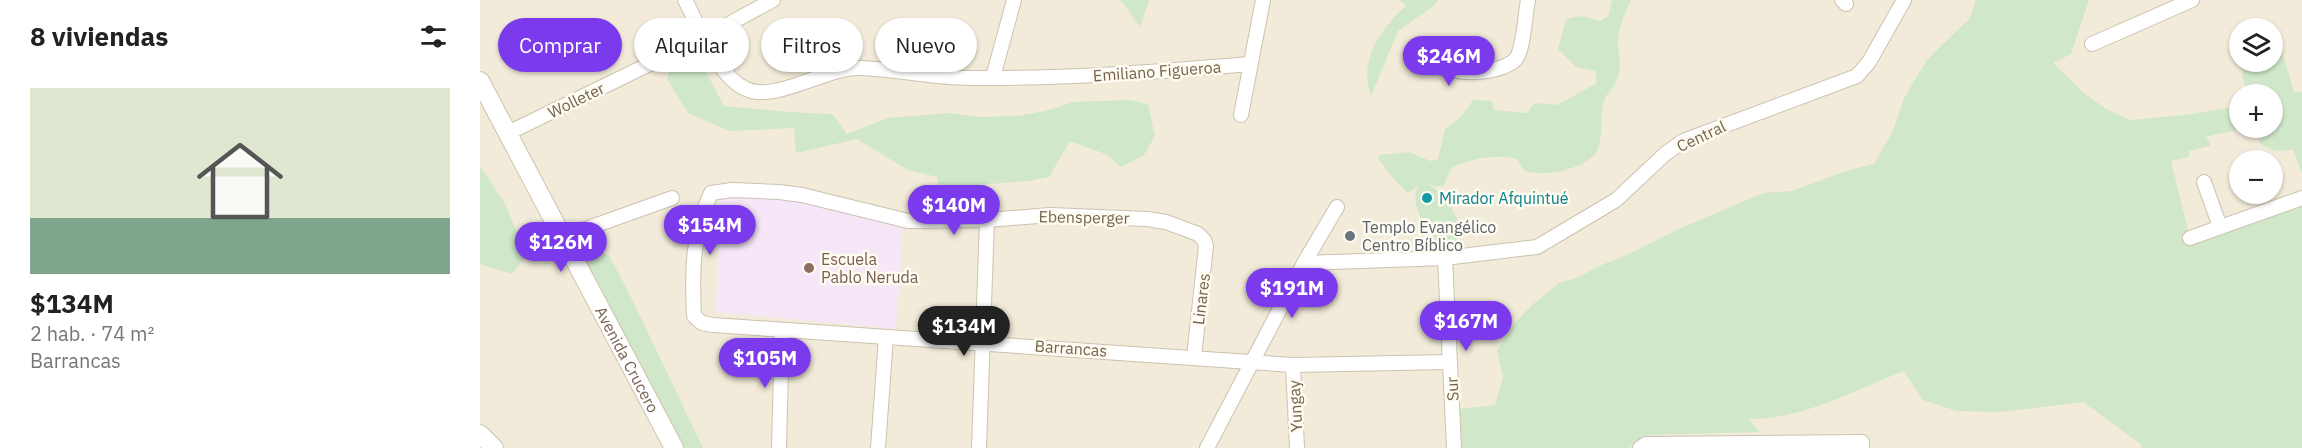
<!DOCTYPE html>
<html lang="es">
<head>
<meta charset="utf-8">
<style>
	body { margin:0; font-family:"IBM Plex Sans",sans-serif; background:#f2f2f2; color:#222; height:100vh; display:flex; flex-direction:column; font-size:22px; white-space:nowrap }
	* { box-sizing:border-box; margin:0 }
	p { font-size:20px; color:#767676 }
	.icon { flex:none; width:33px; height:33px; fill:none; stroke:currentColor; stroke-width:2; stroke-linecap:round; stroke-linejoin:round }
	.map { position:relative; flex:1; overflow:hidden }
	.drawer { display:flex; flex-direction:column; background:#fff; width:480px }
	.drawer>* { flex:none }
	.hud { position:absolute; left:18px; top:18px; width:570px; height:54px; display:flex; gap:12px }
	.controls { position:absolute; left:1749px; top:18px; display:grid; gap:12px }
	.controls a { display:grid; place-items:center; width:54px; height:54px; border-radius:50%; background:#fff; box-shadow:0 2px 4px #0004; font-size:30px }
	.price { position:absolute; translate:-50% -51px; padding:0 14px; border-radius:21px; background:#7c3aed; color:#fff; font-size:20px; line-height:39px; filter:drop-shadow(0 2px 3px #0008) }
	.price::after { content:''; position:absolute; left:50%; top:36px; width:18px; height:14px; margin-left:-9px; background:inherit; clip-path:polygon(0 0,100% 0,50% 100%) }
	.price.on { background:#222; color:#fff }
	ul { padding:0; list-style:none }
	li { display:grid; align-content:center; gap:12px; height:318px; padding:0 30px }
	li span { display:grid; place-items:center; height:186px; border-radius:0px; color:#555 }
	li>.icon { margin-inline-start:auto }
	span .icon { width:108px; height:108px; fill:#fffc; stroke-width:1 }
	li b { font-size:26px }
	h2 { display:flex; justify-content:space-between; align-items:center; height:72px; padding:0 30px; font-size:26px }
	.chip { padding:0 21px; border-radius:27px; background:#fff; box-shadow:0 2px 4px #0004; font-size:21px; line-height:54px }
	.chip.on { background:#7c3aed; color:#fff }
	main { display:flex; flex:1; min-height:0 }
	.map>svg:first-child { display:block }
</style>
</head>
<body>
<main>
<section class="drawer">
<h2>8 viviendas<svg class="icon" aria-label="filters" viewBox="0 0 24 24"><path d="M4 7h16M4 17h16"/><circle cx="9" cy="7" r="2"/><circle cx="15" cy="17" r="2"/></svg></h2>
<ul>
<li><span style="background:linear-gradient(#dfe7d0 70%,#7fa58c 0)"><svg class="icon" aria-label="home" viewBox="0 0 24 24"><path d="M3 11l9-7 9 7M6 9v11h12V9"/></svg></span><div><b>$134M</b><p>2 hab. · 74 m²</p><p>Barrancas</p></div></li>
</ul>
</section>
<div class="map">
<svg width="1822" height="448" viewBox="0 0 1822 448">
	<rect width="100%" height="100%" fill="#fbf8ea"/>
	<!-- residential -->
	<path fill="#f2ebd9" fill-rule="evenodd" d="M0,0H1822V448H0ZM1760,28H1792V62H1760ZM1760,94H1792V128H1760ZM1760,160H1792V194H1760Z"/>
	<!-- education -->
	<polygon fill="#f5e7f8" points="280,193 423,224 416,329 236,312 240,195"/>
	<!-- green -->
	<g fill="#d0e8c9">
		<polygon points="640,0 669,0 660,27 642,2"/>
		<path d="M920,0H958L953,6L918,31L891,96C878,61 900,29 926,6Z"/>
		<path d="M1132,0H1151C1145,13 1139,25 1138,40C1138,53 1142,64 1138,77C1136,86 1127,92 1124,101C1119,115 1124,139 1117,151C1106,170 1063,177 1044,171L1037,159C1014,154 993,158 971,168L964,185L956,187L948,184L965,196L977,218V249L963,251C951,232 926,207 939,185L928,193L912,177L898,158L900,155L929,152L950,161L958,160L965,129L981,117L993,100L1012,101L1014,110L1047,113L1054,103L1077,105L1117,83L1115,71L1096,67L1078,49L1086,19L1101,16L1120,21L1128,16Z"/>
		<path d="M1496,0H1609L1591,54L1573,63L1605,94L1626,109L1650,120L1704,115L1759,106L1760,128H1769L1724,137L1730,141V146L1709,151V157L1691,161L1710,238L1822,198V448H1661L1662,445L1603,402L1520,412L1477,411L1443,400L1424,371C1375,390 1322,420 1268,419L1280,432L1169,435L1149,448H981L979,409L1015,405L1023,377L1017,350L1034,324L1051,306L1079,283L1099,277L1119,266L1147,255L1201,228L1283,193L1312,191L1366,171L1394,164L1412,133L1424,98L1447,60L1490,18Z"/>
		<polygon points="1802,51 1814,92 1822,92 1822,174 1813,150 1795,151 1780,144 1777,128 1792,128 1792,94 1767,94 1762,73 1770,62 1792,62 1793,53"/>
		<polygon points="195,56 223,66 244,106 309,112 352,114 367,134 408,118 468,113 500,117 537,116 565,111 593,102 648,100 668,104 675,136 664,155 641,167 628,155 590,141 569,177 548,181 499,185 490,220 461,206 457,177 428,170 377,139 316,153 314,128 249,131 208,113 187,79"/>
		<polygon points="0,166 25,204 47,255 32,274 2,265 0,261"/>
		<polygon points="109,246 129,256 146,287 223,448 198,448 94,251"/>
	</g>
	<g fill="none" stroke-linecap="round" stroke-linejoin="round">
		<defs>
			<g id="street">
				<path d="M205,0C219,26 238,77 266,89C295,103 346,67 380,68C416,69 452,78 489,78C583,79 677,72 770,64"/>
				<polyline points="1362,0 1366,4"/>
				<polyline points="1612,44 1712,0"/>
				<path d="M949,64C974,73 998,76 1023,67C1027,65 1032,63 1035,60C1044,50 1045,14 1048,0"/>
				<polyline points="513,77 534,0"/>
				<polyline points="761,115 783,0"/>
				<polyline points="28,133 225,37 293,0"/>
				<polyline points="1724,182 1740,227"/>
				<polyline points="83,237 192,198"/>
				<polyline points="1710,238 1822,198"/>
				<polyline points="965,258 974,448"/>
				<polyline points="824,263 965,258 1057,247 1136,200 1185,154 1203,141 1377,76 1389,62 1424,0"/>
				<path d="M714,357L726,246L724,240L718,234L686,222L667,219L571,215L507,220L428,221L322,195L299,192L252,190L231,193C212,233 212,273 214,316L222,323L233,325L813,365L970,362"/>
				<polyline points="813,365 817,448"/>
				<polyline points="299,448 302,330"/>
				<polyline points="398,448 406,337"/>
				<polyline points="499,448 507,220"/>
				<polyline points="727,448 824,263 857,207"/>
				<polyline points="1160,448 1166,444 1382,442 1382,448"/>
			</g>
			<g id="secondary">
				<path id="s1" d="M0,81L194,448"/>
				<polyline points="0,434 14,448"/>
			</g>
		</defs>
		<!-- street casing -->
		<use href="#street" stroke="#cdc2b1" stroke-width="16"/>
		<!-- secondary casing -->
		<use href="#secondary" stroke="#cfc3ae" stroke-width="20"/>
		<!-- street -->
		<use href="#street" stroke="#fff" stroke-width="14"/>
		<!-- secondary -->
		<use href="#secondary" stroke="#fff" stroke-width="18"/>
	</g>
	<!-- markers -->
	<circle fill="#0f9aa8" stroke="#fefbf1" stroke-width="2" cx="947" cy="198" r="6"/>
	<circle fill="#6b7280" stroke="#fefbf1" stroke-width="2" cx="870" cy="236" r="6"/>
	<circle fill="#8d6e63" stroke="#fefbf1" stroke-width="2" cx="329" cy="268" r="6"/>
	<g text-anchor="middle" stroke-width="5" stroke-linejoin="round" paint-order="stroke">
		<!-- street labels -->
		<g font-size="16" fill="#75634f" stroke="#fefbf1">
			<text transform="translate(677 71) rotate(-4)" y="6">Emiliano Figueroa</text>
			<text transform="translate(96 100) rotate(-26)" y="6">Wolleter</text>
			<text transform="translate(1221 136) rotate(-25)" y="6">Central</text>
			<text transform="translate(604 217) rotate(1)" y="6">Ebensperger</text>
			<text transform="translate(721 299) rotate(-83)" y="6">Linares</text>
			<text transform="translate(591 348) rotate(4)" y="6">Barrancas</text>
			<text dy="6" stroke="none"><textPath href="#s1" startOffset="315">Avenida Crucero</textPath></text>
			<text transform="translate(972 389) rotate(-93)" y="6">Sur</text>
			<text transform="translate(815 406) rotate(-93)" y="6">Yungay</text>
		</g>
		<!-- culture labels -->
		<g font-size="16" fill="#0d838f" stroke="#fefbf1" text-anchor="start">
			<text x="959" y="204">Mirador Afquintué</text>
		</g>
		<!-- worship labels -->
		<g font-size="16" fill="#5b616d" stroke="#fefbf1" text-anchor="start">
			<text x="882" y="233">Templo Evangélico<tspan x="882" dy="18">Centro Bíblico</tspan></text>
		</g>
		<!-- education labels -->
		<g font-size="16" fill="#785e54" stroke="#fefbf1" text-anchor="start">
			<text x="341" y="265">Escuela<tspan x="341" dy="18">Pablo Neruda</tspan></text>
		</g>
	</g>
</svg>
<div class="controls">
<a><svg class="icon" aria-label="layers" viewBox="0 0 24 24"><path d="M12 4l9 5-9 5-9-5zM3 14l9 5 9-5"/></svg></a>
<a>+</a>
<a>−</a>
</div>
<b class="price" style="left:969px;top:87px">$246M</b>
<b class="price" style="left:474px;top:236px">$140M</b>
<b class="price" style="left:230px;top:256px">$154M</b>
<b class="price" style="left:81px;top:273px">$126M</b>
<b class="price" style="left:812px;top:319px">$191M</b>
<b class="price" style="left:986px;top:352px">$167M</b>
<b class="price on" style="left:484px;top:357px">$134M</b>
<b class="price" style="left:285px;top:389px">$105M</b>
<div class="hud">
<a class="chip on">Comprar</a>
<a class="chip">Alquilar</a>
<a class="chip">Filtros</a>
<a class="chip">Nuevo</a>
</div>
</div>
</main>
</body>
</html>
